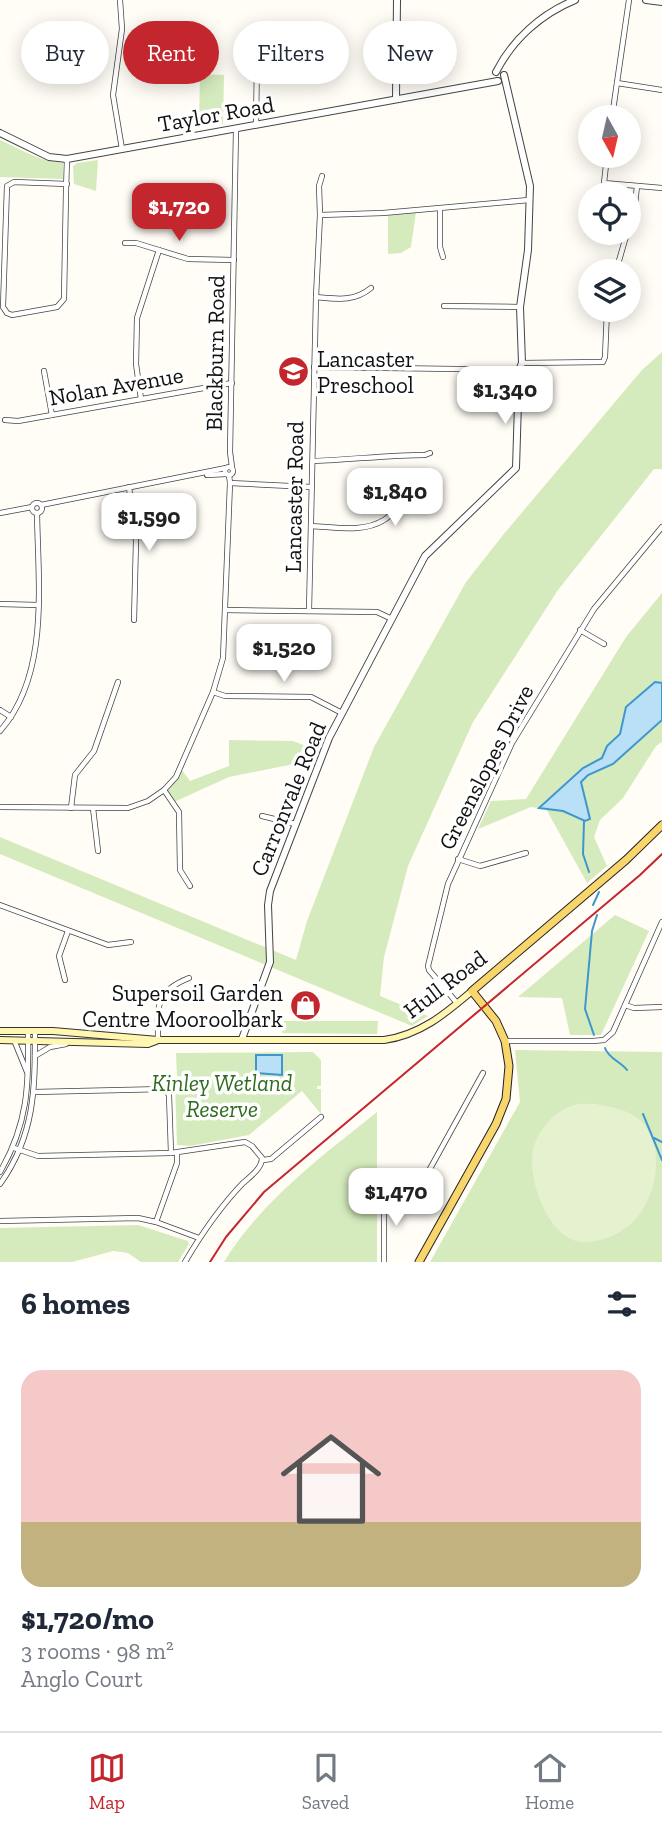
<!DOCTYPE html>
<html lang="en">
<head>
<meta charset="utf-8">
<style>
	body { margin:0; font-family:"Zilla Slab",serif; background:#f6f6f7; color:#1f2937; height:100vh; display:flex; flex-direction:column; font-size:26px; white-space:nowrap }
	* { box-sizing:border-box; margin:0 }
	p { font-size:23px; color:#747a83 }
	.icon { flex:none; width:38px; height:38px; fill:none; stroke:currentColor; stroke-width:2; stroke-linecap:round; stroke-linejoin:round }
	.map { position:relative; height:1262px; overflow:hidden }
	.panel { display:flex; flex-direction:column; background:#fff; flex:1 }
	.panel>* { flex:none }
	.hud { position:absolute; left:21px; top:21px; width:621px; height:63px; display:flex; gap:14px }
	.needle { width:46px; rotate:172deg }
	.tools { position:absolute; left:578px; top:105px; display:grid; gap:14px }
	.tools a { display:grid; place-items:center; width:63px; height:63px; border-radius:50%; background:#fff; box-shadow:0 4px 18px #0003; font-size:35px }
	.price { position:absolute; translate:-50% -60px; padding:0 16px; border-radius:14px; background:#fff; color:#222; font-size:23px; line-height:46px; filter:drop-shadow(0 2px 4px #0008) }
	.price::after { content:''; position:absolute; left:50%; top:42px; width:21px; height:16px; margin-left:-10px; background:inherit; clip-path:polygon(0 0,100% 0,50% 100%) }
	.price.current { background:#c4262e; color:#fff }
	ul { padding:0; list-style:none }
	li { display:grid; align-content:center; gap:14px; height:371px; padding:0 21px }
	li span { display:grid; place-items:center; height:217px; border-radius:21px; color:#555 }
	li>.icon { margin-inline-start:auto }
	span .icon { width:126px; height:126px; fill:#fffc; stroke-width:1 }
	li b { font-size:30px }
	h2 { display:flex; justify-content:space-between; align-items:center; height:84px; padding:0 21px; font-size:30px }
	.pill { padding:0 24px; border-radius:32px; background:#fff; box-shadow:0 4px 18px #0003; font-size:24px; line-height:63px }
	.pill.current { background:#c4262e; color:#fff }
	.dock { display:flex; justify-content:space-around; align-items:center; height:98px; border-top:2px solid #e0e1e3; background:#fff; font-size:19px; color:#747a83 }
	.dock a { display:grid; justify-items:center; gap:4px }
	.dock .current { color:#c4262e }
	.map>svg:first-child { display:block }
</style>
</head>
<body>
<div class="map">
<svg width="662" height="1262" viewBox="0 0 662 1262">
	<rect width="100%" height="100%" fill="#fffdf5"/>
	<!-- green -->
	<g fill="#d5ebbd">
		<polygon points="200,74 224,75 223,124 199,128"/>
		<path d="M0,140C20,149 41,162 63,163V179L0,177Z"/>
		<polygon points="98,160 96,191 74,184 73,166 77,163"/>
		<polygon points="416,212 411,247 401,253 388,254 388,214"/>
		<polygon points="662,352 662,469 654,469 558,590 473,722 408,866 384,957 380,996 428,1016 412,1026 0,854 0,837 296,960 307,921 374,747 466,582 503,535 642,370"/>
		<polygon points="662,593 662,742 656,746 623,798 600,820 594,837 607,866 587,883 546,809 531,807 478,829 491,801 526,799 626,637"/>
		<polygon points="229,740 293,741 321,752 315,769 299,763 229,777 174,802 165,790 181,769 190,781 229,766"/>
		<polygon points="615,915 649,931 601,1035 570,1035 562,998 518,997"/>
		<polygon points="284,1021 378,1021 377,1034 282,1033"/>
		<polygon points="515,1050 662,1052 662,1262 430,1262 520,1102"/>
		<polygon points="313,1052 321,1060 321,1086 317,1086 317,1089 321,1089 321,1114 302,1091 249,1135 190,1146 177,1145 175,1082 180,1081 179,1076 177,1076 176,1053"/>
		<path d="M377,1112V1262H224C262,1200 322,1156 377,1112Z"/>
		<polygon points="138,1225 188,1241 189,1244 178,1262 141,1262 128,1253 113,1251 72,1262 0,1262 0,1228"/>
	</g>
	<!-- pitch -->
	<path fill="#e6f2cf" d="M595,1104C610,1107 628,1109 640,1120C648,1128 652,1138 655,1148C662,1196 633,1242 583,1242C548,1241 525,1175 534,1146C540,1128 555,1111 574,1105C580,1103 588,1104 595,1104Z"/>
	<!-- water -->
	<g fill="#b9e0f7" stroke="#3f96cf" stroke-width="2">
		<polygon points="655,682 662,683 662,720 613,764 588,775 581,782 590,819 585,821 563,811 539,808 583,768 602,758 607,746 620,734 626,707"/>
		<polygon points="256,1055 282,1055 282,1075 256,1073"/>
	</g>
	<g fill="none" stroke-linecap="round" stroke-linejoin="round">
		<!-- stream -->
		<g stroke="#3f96cf" stroke-width="2">
			<polyline points="584,821 583,854 589,872"/>
			<polyline points="593,905 599,892"/>
			<polyline points="594,1035 585,1009 592,931 597,915"/>
			<path d="M605,1048C608,1058 621,1062 627,1070"/>
			<polyline points="643,1114 662,1160"/>
			<polyline points="654,1138 662,1142"/>
		</g>
		<defs>
			<g id="minor">
				<polyline points="120,0 122,29 113,95 122,149"/>
				<polyline points="617,83 662,90"/>
				<polyline points="612,117 629,0"/>
				<polyline points="256,125 257,60"/>
				<polyline points="607,156 604,183 662,188"/>
				<polyline points="67,184 14,182 7,186 3,307 7,313 12,315 57,307 64,299 66,191 67,159"/>
				<polyline points="440,209 440,247 443,257"/>
				<polyline points="320,215 319,186 322,176"/>
				<polyline points="628,229 635,205 637,186"/>
				<polyline points="125,243 136,243 188,259 234,260"/>
				<polyline points="616,271 627,233"/>
				<path d="M316,297C337,299 354,302 371,288"/>
				<polyline points="444,306 520,307"/>
				<polyline points="522,363 603,362 605,357 607,310"/>
				<polyline points="314,367 519,370"/>
				<polyline points="44,371 52,415"/>
				<polyline points="141,399 136,364 137,318 159,250"/>
				<polyline points="5,420 18,421 232,383"/>
				<path d="M313,461C350,460 387,455 425,455L430,453"/>
				<circle cx="229" cy="471" r="4"/>
				<polyline points="232,467 230,452 236,129"/>
				<polyline points="207,475 226,474"/>
				<polyline points="230,483 311,487"/>
				<polyline points="129,487 136,541 134,620"/>
				<circle cx="37" cy="508" r="5"/>
				<polyline points="41,505 226,468"/>
				<polyline points="0,513 32,507"/>
				<path d="M311,526C335,527 363,533 384,520C393,515 396,506 405,502"/>
				<polyline points="0,604 38,605"/>
				<polyline points="225,610 377,612 392,619"/>
				<polyline points="309,611 316,297 320,215 383,213 529,200"/>
				<polyline points="580,630 604,644"/>
				<polyline points="213,692 225,696 311,697 342,713"/>
				<polyline points="0,710 11,717"/>
				<path d="M0,731C50,675 38,583 37,513"/>
				<polyline points="164,790 179,812 180,870 190,886"/>
				<polyline points="0,807 128,808 148,801 164,790 176,777 213,692 223,658 230,483 229,475"/>
				<polyline points="71,808 75,775 94,751 118,682"/>
				<polyline points="93,808 98,851"/>
				<polyline points="262,816 295,824"/>
				<polyline points="458,859 480,866 526,853"/>
				<polyline points="0,905 108,945 131,942"/>
				<polyline points="65,980 59,956 68,931"/>
				<polyline points="457,1003 429,970 428,966 448,884 512,743 594,609 662,527"/>
				<polyline points="625,1005 634,1008 662,1007"/>
				<polyline points="14,1040 27,1072"/>
				<path d="M158,1040C158,1006 154,992 189,978"/>
				<polyline points="505,1041 593,1041 604,1040 613,1032 662,922"/>
				<polyline points="35,1056 50,1047 66,1044"/>
				<polyline points="34,1092 165,1089 169,1095 171,1153"/>
				<path d="M14,1148L38,1156L171,1153L245,1142L252,1146L262,1158C262,1168 251,1176 243,1183C220,1207 202,1233 185,1262"/>
				<polyline points="263,1160 271,1159 321,1117"/>
				<path d="M0,1172C28,1124 29,1085 28,1031"/>
				<path d="M0,1184C35,1135 35,1089 35,1031"/>
				<polyline points="0,1221 138,1218 156,1222 199,1238"/>
				<polyline points="156,1222 177,1163 177,1153"/>
				<polyline points="384,1262 384,1193 421,1185 483,1073"/>
			</g>
			<g id="tertiary">
				<polyline points="646,0 662,2"/>
				<path d="M496,72C513,39 541,14 575,0"/>
				<polyline points="396,99 397,0"/>
				<polyline points="0,133 49,157 67,159 498,81"/>
				<polyline points="242,1039 270,962 268,905 270,891 329,738 425,556 516,468 519,370 522,363 520,307 528,250 530,186 504,75"/>
			</g>
			<g id="secondary">
				<path d="M0,1031H53L158,1040H384C420,1035 445,1014 472,991"/>
				<polyline points="0,1040 148,1044 156,1041"/>
			</g>
			<polyline id="primary" points="419,1262 496,1124 506,1099 509,1066 505,1041 496,1021 472,991 626,860 662,825"/>
		</defs>
		<!-- minor casing -->
		<use href="#minor" stroke="#444" stroke-width="6"/>
		<!-- tertiary casing -->
		<use href="#tertiary" stroke="#444" stroke-width="8"/>
		<!-- secondary casing -->
		<use href="#secondary" stroke="#333" stroke-width="8"/>
		<!-- primary casing -->
		<use href="#primary" stroke="#222" stroke-width="9"/>
		<!-- minor -->
		<use href="#minor" stroke="#fff" stroke-width="4.5"/>
		<!-- tertiary -->
		<use href="#tertiary" stroke="#fff" stroke-width="6"/>
		<!-- secondary -->
		<use href="#secondary" stroke="#fff6b0" stroke-width="6"/>
		<!-- primary -->
		<use href="#primary" stroke="#f9d66b" stroke-width="7"/>
		<!-- rail -->
		<polyline stroke="#c4262e" stroke-width="2" points="210,1262 226,1237 264,1192 640,875 662,854"/>
	</g>
	<!-- icons -->
	<defs>
		<symbol id="school-disc" viewBox="-11 -11 22 22"><circle r="9.5" fill="#c4262e" stroke="#fff"/><path d="M0-5L7-2L0 1L-7-2ZM-4 1L0 2.5L4 1V4Q0 6-4 4Z" fill="#fff"/></symbol>
		<symbol id="shop-disc" viewBox="-11 -11 22 22"><circle r="9.5" fill="#c4262e" stroke="#fff"/><path d="M-5-2.5h2.3a2.7 3.5 0 0 1 5.4 0H5L5.5 6h-11ZM-1.5-2.5h3a1.5 2.3 0 0 0-3 0Z" fill="#fff"/></symbol>
	</defs>
	<g fill-rule="evenodd">
		<use href="#school-disc" x="276" y="354" width="35" height="35"/>
		<use href="#shop-disc" x="288" y="988" width="35" height="35"/>
	</g>
	<g text-anchor="middle" stroke-width="7" stroke-linejoin="round" paint-order="stroke">
		<!-- street labels -->
		<g font-size="23" fill="#111" stroke="#fff">
			<text transform="translate(216 114) rotate(-10)" y="8">Taylor Road</text>
			<text transform="translate(215 353) rotate(-89)" y="8">Blackburn Road</text>
			<text transform="translate(116 386) rotate(-10)" y="8">Nolan Avenue</text>
			<text transform="translate(294 497) rotate(-89)" y="8">Lancaster Road</text>
			<text transform="translate(486 767) rotate(-63)" y="8">Greenslopes Drive</text>
			<text transform="translate(288 799) rotate(-68)" y="8">Carronvale Road</text>
			<text transform="translate(445 984) rotate(-37)" y="8">Hull Road</text>
		</g>
		<!-- poi labels -->
		<g font-size="23" fill="#111" stroke="#fff" text-anchor="start">
			<text x="317" y="367">Lancaster<tspan x="317" dy="26">Preschool</tspan></text>
			<text x="283" y="1001" text-anchor="end">Supersoil Garden<tspan x="283" dy="26">Centre Mooroolbark</tspan></text>
		</g>
		<!-- park labels -->
		<g font-size="23" font-style="italic" fill="#2f6b1f" stroke="#fff">
			<text x="222" y="1091">Kinley Wetland<tspan x="222" dy="26">Reserve</tspan></text>
		</g>
	</g>
</svg>
<div class="tools">
<a><svg class="needle" viewBox="-14 -14 28 28"><path d="M0-13l5 13h-10z" fill="#e53935"/><path d="M0 13l5-13h-10z" fill="#747a83"/></svg></a>
<a><svg class="icon" aria-label="locate" viewBox="0 0 24 24"><circle cx="12" cy="12" r="6"/><path d="M12 2v4M12 18v4M2 12h4M18 12h4"/></svg></a>
<a><svg class="icon" aria-label="layers" viewBox="0 0 24 24"><path d="M12 4l9 5-9 5-9-5zM3 14l9 5 9-5"/></svg></a>
</div>
<b class="price current" style="left:179px;top:243px">$1,720</b>
<b class="price" style="left:505px;top:426px">$1,340</b>
<b class="price" style="left:395px;top:528px">$1,840</b>
<b class="price" style="left:149px;top:553px">$1,590</b>
<b class="price" style="left:284px;top:684px">$1,520</b>
<b class="price" style="left:396px;top:1228px">$1,470</b>
<div class="hud">
<a class="pill">Buy</a>
<a class="pill current">Rent</a>
<a class="pill">Filters</a>
<a class="pill">New</a>
</div>
</div>
<section class="panel">
<h2>6 homes<svg class="icon" aria-label="filters" viewBox="0 0 24 24"><path d="M4 7h16M4 17h16"/><circle cx="9" cy="7" r="2"/><circle cx="15" cy="17" r="2"/></svg></h2>
<ul>
<li><span style="background:linear-gradient(#f6c9c9 70%,#c2b280 0)"><svg class="icon" aria-label="home" viewBox="0 0 24 24"><path d="M3 11l9-7 9 7M6 9v11h12V9"/></svg></span><div><b>$1,720/mo</b><p>3 rooms · 98 m²</p><p>Anglo Court</p></div></li>
</ul>
</section>
<nav class="dock">
<a class="current"><svg class="icon" aria-label="map" viewBox="0 0 24 24"><path d="M3 6l6-2 6 2 6-2v14l-6 2-6-2-6 2zM9 4v14M15 6v14"/></svg>Map</a>
<a><svg class="icon" aria-label="saved" viewBox="0 0 24 24"><path d="M7 4h10v16l-5-4-5 4z"/></svg>Saved</a>
<a><svg class="icon" aria-label="home" viewBox="0 0 24 24"><path d="M3 11l9-7 9 7M6 9v11h12V9"/></svg>Home</a>
</nav>
</body>
</html>
